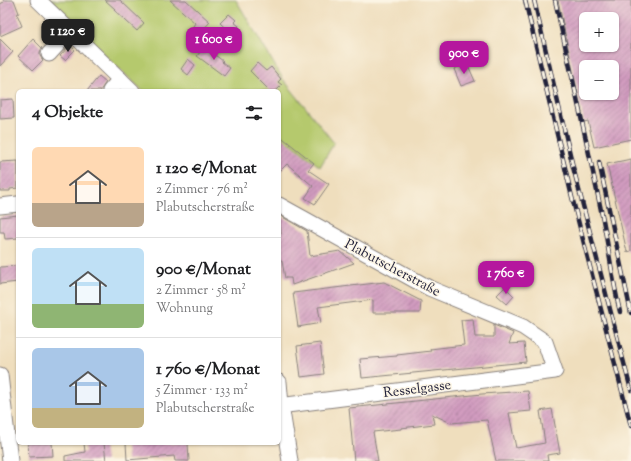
<!DOCTYPE html>
<html lang="de">
<head>
<meta charset="utf-8">
<style>
	body { margin:0; font-family:"Sorts Mill Goudy",serif; background:#f6f6f6; color:#202124; height:100vh; display:flex; flex-direction:column; font-size:15px; white-space:nowrap }
	* { box-sizing:border-box; margin:0 }
	p { font-size:13px; color:#757577 }
	.icon { flex:none; width:22px; height:22px; fill:none; stroke:currentColor; stroke-width:2; stroke-linecap:round; stroke-linejoin:round }
	.map { position:relative; flex:1; overflow:hidden }
	.panel { position:absolute; left:16px; top:89px; width:265px; height:356px; display:flex; flex-direction:column; background:#fff; border-radius:6px; box-shadow:0 1px 3px #0004 }
	.panel>* { flex:none }
	.tools { position:absolute; left:579px; top:12px; display:grid; gap:8px }
	.tools a { display:grid; place-items:center; width:40px; height:40px; border-radius:6px; background:#fff; box-shadow:0 1px 3px #0004; font-size:20px }
	.price { position:absolute; translate:-50% -34px; padding:0 9px; border-radius:8px; background:#b5179e; color:#fff; font-size:13px; line-height:26px; filter:drop-shadow(0 1px 2px #0008) }
	.price::after { content:''; position:absolute; left:50%; top:24px; width:12px; height:9px; margin-left:-6px; background:inherit; clip-path:polygon(0 0,100% 0,50% 100%) }
	.price.on { background:#222; color:#fff }
	ul { padding:0; list-style:none }
	li { display:flex; align-items:center; gap:12px; height:100px; padding:0 16px }
	li+li { border-top:1px solid #e0e0e0 }
	li span { display:grid; place-items:center; flex:none; width:112px; height:80px; border-radius:6px; color:#555 }
	li>.icon { margin-inline-start:auto }
	span .icon { width:48px; height:48px; fill:#fffc; stroke-width:1 }
	li b { font-size:17px }
	h2 { display:flex; justify-content:space-between; align-items:center; height:48px; padding:0 16px; font-size:17px }
	.map>svg:first-child { display:block }
</style>
</head>
<body>
<div class="map">
<svg width="631" height="461" viewBox="0 0 631 461">
	<defs>
		<pattern id="building-hatch" width="6" height="6" patternUnits="userSpaceOnUse"><rect width="6" height="6" fill="#d19bbf"/><path d="M-1 1l2-2M0 6l6-6M5 7l2-2" fill="none" stroke="#a97e9c"/></pattern>
	</defs>
	<rect width="100%" height="100%" fill="#fcf5e5"/>
	<filter id="ink" filterUnits="userSpaceOnUse"><feTurbulence type="fractalNoise" baseFrequency=".025" numOctaves="2"/><feDisplacementMap in="SourceGraphic" scale="8" xChannelSelector="R" yChannelSelector="G"/><feConvolveMatrix kernelMatrix="1 2 1 2 8 2 1 2 1" color-interpolation-filters="sRGB"/></filter>
	<filter id="wash" filterUnits="userSpaceOnUse"><feTurbulence type="fractalNoise" baseFrequency=".012" numOctaves="4" result="noise"/><feDisplacementMap in="SourceGraphic" scale="16" xChannelSelector="R" yChannelSelector="G"/><feGaussianBlur stdDeviation="0.9" result="paint"/><feColorMatrix in="noise" values="0 0 0 0 0 0 0 0 0 0 0 0 0 0 0 0 0 1.4 0 .05"/><feComposite in="paint" operator="in"/></filter>
	<g filter="url(#wash)">
		<rect width="100%" height="100%" fill="#efdebd"/>
		<!-- green -->
		<polygon fill="#b5c96d" stroke="#6c7654" points="49,0 236,0 283,79 334,143 320,167 291,143 288,146 279,139 279,91 143,91 83,35"/>
		<g id="blocks">
			<!-- building -->
			<g fill="url(#building-hatch)" fill-rule="evenodd">
				<polygon points="3,0 14,0 19,13 17,14 22,26 0,36 0,4 4,2"/>
				<polygon points="105,0 120,0 144,23 137,31 114,10 115,9"/>
				<polygon points="170,0 186,0 210,22 200,33 193,26 195,23"/>
				<path d="M558,0H631V139L594,147L588,121L584,122ZM586,19H612V45H586ZM586,67H612V93H586Z"/>
				<polygon points="229,14 236,20 234,22 239,26 232,34 220,23"/>
				<polygon points="0,39 13,52 0,66"/>
				<polygon points="33,39 42,48 40,52 40,56 43,60 33,70 18,56"/>
				<polygon points="70,45 75,50 65,60 60,56"/>
				<polygon points="204,47 223,61 222,62 230,68 224,76 197,56"/>
				<polygon points="188,59 195,65 188,75 181,69"/>
				<polygon points="257,63 266,71 271,67 281,79 278,82 282,85 276,91 270,91 250,71"/>
				<polygon points="467,63 475,81 461,86 454,69"/>
				<polygon points="99,76 106,82 100,91 87,91"/>
				<polygon points="13,99 14,118 0,119 0,100"/>
				<polygon points="279,135 314,163 308,170 329,184 315,204 305,198 313,186 287,164 279,172"/>
				<polygon points="631,159 631,251 627,252 607,164"/>
				<polygon points="18,161 18,188 10,189 10,191 0,191 0,162"/>
				<polygon points="18,215 18,238 5,239 4,232 0,232 0,217"/>
				<polygon points="279,215 307,231 310,256 340,251 354,263 292,285 291,278 285,278 282,261 279,261 279,234 281,234"/>
				<polygon points="18,266 18,282 0,284 0,267"/>
				<polygon points="384,282 421,301 420,313 373,313 373,300 318,307 321,323 298,327 293,293"/>
				<polygon points="505,287 514,296 507,304 497,295"/>
				<polygon points="473,319 475,337 494,337 494,325 513,333 509,344 524,343 526,362 362,378 360,359 397,356 397,355 431,351 430,349 464,345 461,320"/>
				<polygon points="320,343 324,374 301,377 297,346"/>
				<polygon points="528,391 531,411 509,413 516,448 545,443 540,411 552,409 560,453 547,455 548,461 496,461 487,420 451,423 432,414 434,424 401,428 401,429 373,432 378,461 354,461 349,408 482,394"/>
				<polygon points="28,443 52,443 53,456 29,457"/>
				<polygon points="84,443 104,443 106,461 65,461 65,456 85,452"/>
				<polygon points="126,443 188,443 189,461 175,461 174,456 127,460"/>
			</g>
		</g>
	</g>
	<g filter="url(#ink)">
		<use href="#blocks" fill-opacity="0" stroke="#88807c" stroke-width="1"/>
		<g fill="none" stroke-linecap="round" stroke-linejoin="round">
			<defs>
				<g id="minor">
					<polyline points="38,0 132,91"/>
					<polyline points="49,54 70,31"/>
					<polyline points="110,91 120,79"/>
					<polyline points="279,205 429,288 523,327 545,342 555,371 279,406"/>
					<polyline points="0,206 18,204"/>
					<polyline points="0,375 10,461"/>
					<polyline points="279,382 281,405 290,461"/>
				</g>
			</defs>
			<!-- minor casing -->
			<use href="#minor" stroke="#88807c" stroke-width="17"/>
			<!-- minor -->
			<use href="#minor" stroke="#fff" stroke-width="15"/>
			<defs>
				<g id="rail">
					<polyline points="525,0 572,197 631,426"/>
					<polyline points="534,0 573,167 631,390"/>
					<path d="M555,0C571,73 588,146 603,220C609,250 613,282 620,312"/>
					<polyline points="599,162 631,313"/>
				</g>
			</defs>
			<!-- rail casing -->
			<use href="#rail" stroke="#22223b" stroke-width="4.5"/>
			<!-- rail -->
			<use href="#rail" stroke="#fcf5e5" stroke-width="3" stroke-dasharray="9" stroke-linecap="butt"/>
		</g>
	</g>
	<g text-anchor="middle" stroke-width="3" stroke-linejoin="round" paint-order="stroke">
		<!-- street labels -->
		<g font-size="14" fill="#22223b" stroke="#fcf5e5">
			<text transform="translate(393 267) rotate(28)" y="5">Plabutscherstraße</text>
			<text transform="translate(417 388) rotate(-7)" y="5">Resselgasse</text>
		</g>
	</g>
</svg>
<div class="tools">
<a>+</a>
<a>−</a>
</div>
<b class="price on" style="left:68px;top:53px">1 120 €</b>
<b class="price" style="left:214px;top:61px">1 600 €</b>
<b class="price" style="left:464px;top:75px">900 €</b>
<b class="price" style="left:506px;top:295px">1 760 €</b>
<section class="panel">
<h2>4 Objekte<svg class="icon" aria-label="filters" viewBox="0 0 24 24"><path d="M4 7h16M4 17h16"/><circle cx="9" cy="7" r="2"/><circle cx="15" cy="17" r="2"/></svg></h2>
<ul>
<li><span style="background:linear-gradient(#ffd9b3 70%,#b9a48a 0)"><svg class="icon" aria-label="home" viewBox="0 0 24 24"><path d="M3 11l9-7 9 7M6 9v11h12V9"/></svg></span><div><b>1 120 €/Monat</b><p>2 Zimmer · 76 m²</p><p>Plabutscherstraße</p></div></li>
<li><span style="background:linear-gradient(#bfe0f5 70%,#8fb573 0)"><svg class="icon" aria-label="home" viewBox="0 0 24 24"><path d="M3 11l9-7 9 7M6 9v11h12V9"/></svg></span><div><b>900 €/Monat</b><p>2 Zimmer · 58 m²</p><p>Wohnung</p></div></li>
<li><span style="background:linear-gradient(#a9c7e8 75%,#c2b280 0)"><svg class="icon" aria-label="home" viewBox="0 0 24 24"><path d="M3 11l9-7 9 7M6 9v11h12V9"/></svg></span><div><b>1 760 €/Monat</b><p>5 Zimmer · 133 m²</p><p>Plabutscherstraße</p></div></li>
</ul>
</section>
</div>
</body>
</html>
